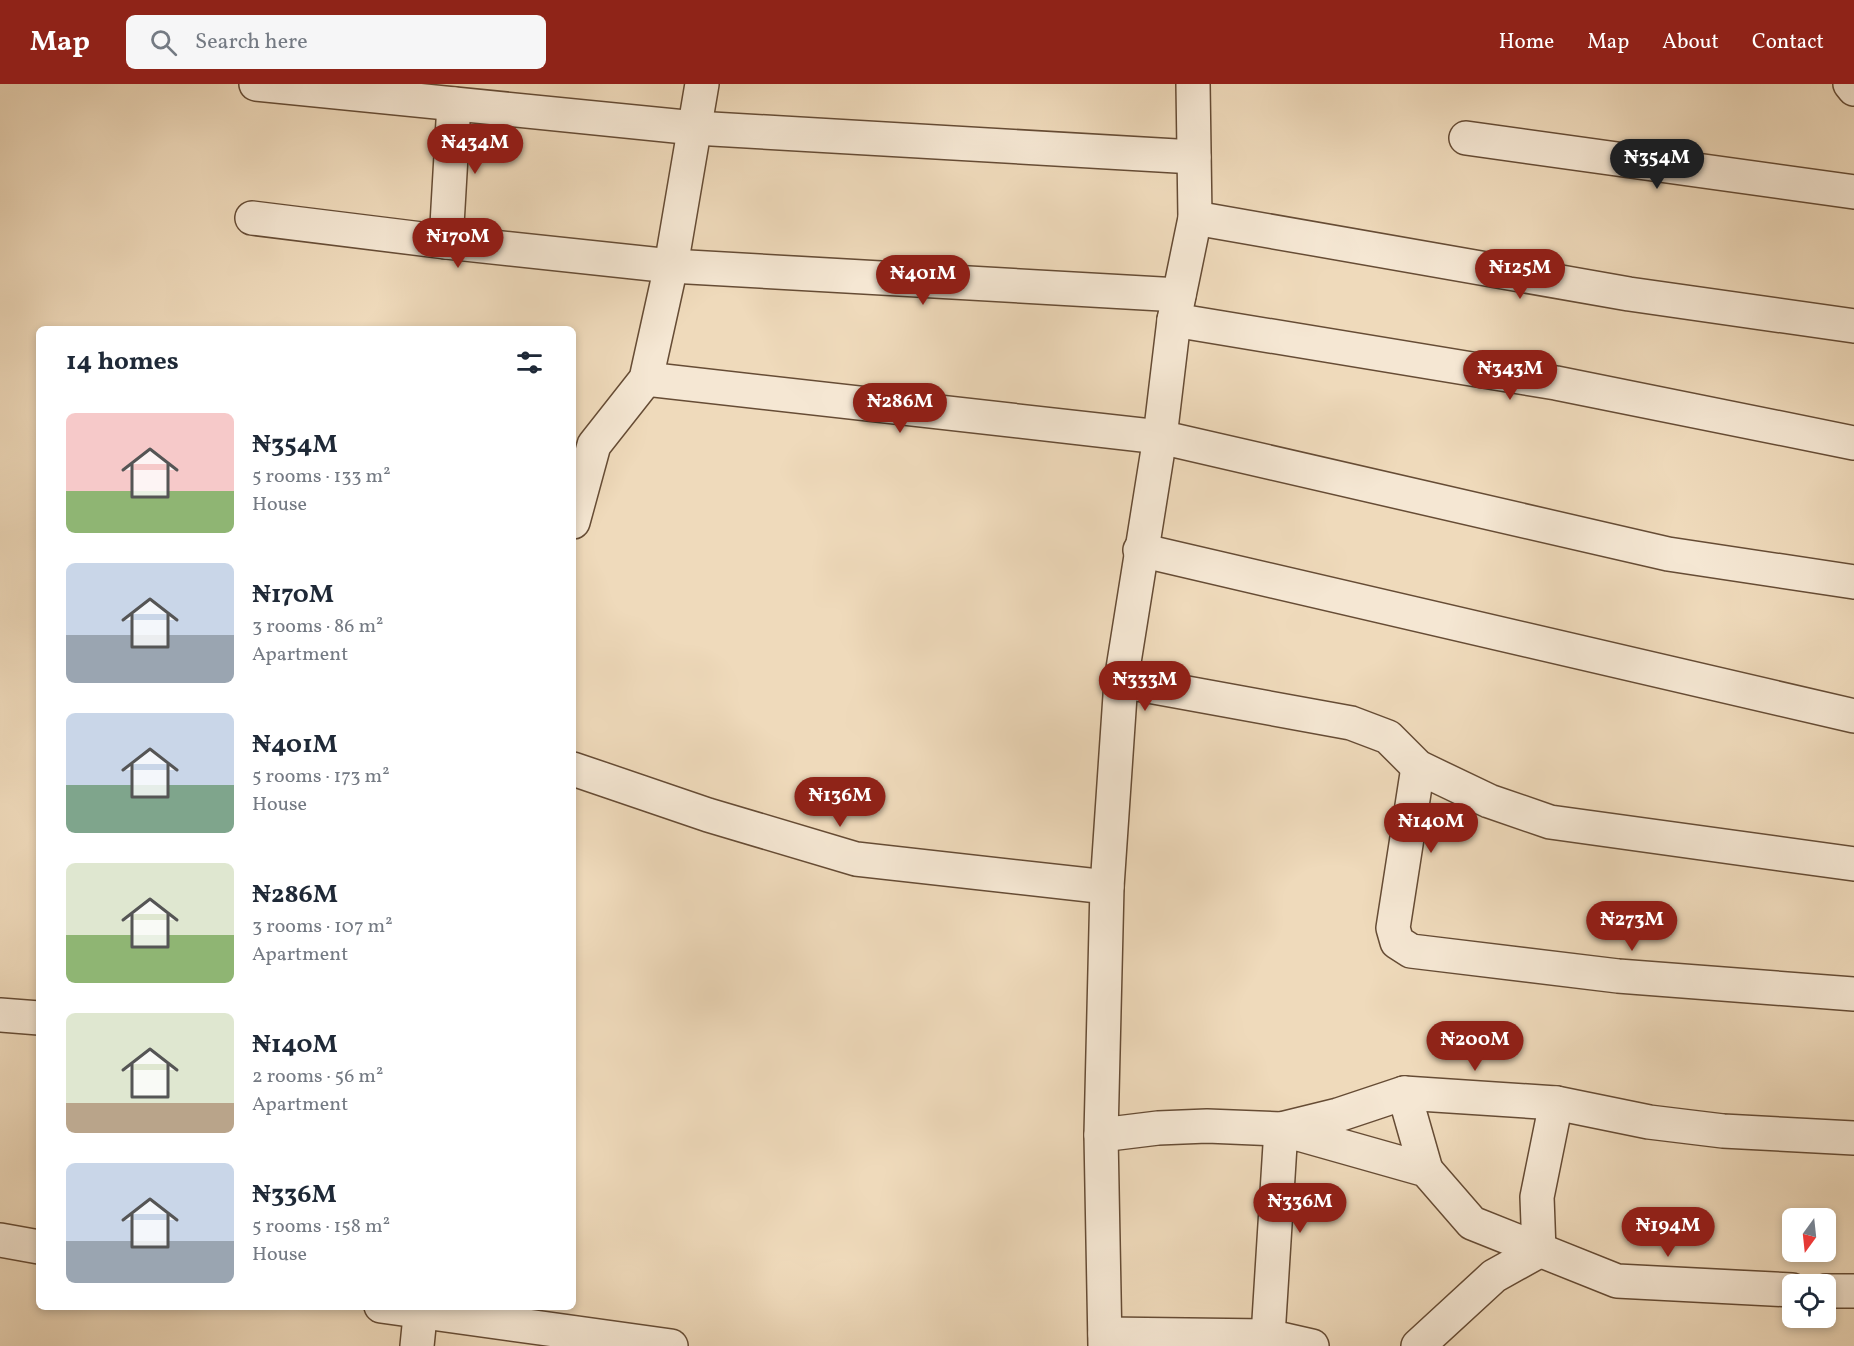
<!DOCTYPE html>
<html lang="en">
<head>
<meta charset="utf-8">
<style>
	body { margin:0; font-family:Vollkorn,serif; background:#f6f6f7; color:#1f2937; height:100vh; display:flex; flex-direction:column; font-size:22px; white-space:nowrap }
	* { box-sizing:border-box; margin:0 }
	p { font-size:20px; color:#747a83 }
	.icon { flex:none; width:33px; height:33px; fill:none; stroke:currentColor; stroke-width:2; stroke-linecap:round; stroke-linejoin:round }
	.map { position:relative; flex:1; overflow:hidden }
	.side { position:absolute; left:36px; top:242px; width:540px; height:984px; display:flex; flex-direction:column; background:#fff; border-radius:9px; box-shadow:0 3px 9px #0003 }
	.side>* { flex:none }
	.needle { width:39px; rotate:195deg }
	.tools { position:absolute; left:1782px; top:1124px; display:grid; gap:12px }
	.tools a { display:grid; place-items:center; width:54px; height:54px; border-radius:9px; background:#fff; box-shadow:0 3px 9px #0003; font-size:30px }
	.price { position:absolute; translate:-50% -51px; padding:0 14px; border-radius:21px; background:#8f2418; color:#fff; font-size:20px; line-height:39px; filter:drop-shadow(0 2px 3px #0008) }
	.price::after { content:''; position:absolute; left:50%; top:36px; width:18px; height:14px; margin-left:-9px; background:inherit; clip-path:polygon(0 0,100% 0,50% 100%) }
	.price.current { background:#222; color:#fff }
	ul { padding:0; list-style:none }
	li { display:flex; align-items:center; gap:18px; height:150px; padding:0 30px }
	li span { display:grid; place-items:center; flex:none; width:168px; height:120px; border-radius:9px; color:#555 }
	li>.icon { margin-inline-start:auto }
	span .icon { width:72px; height:72px; fill:#fffc; stroke-width:1 }
	li b { font-size:26px }
	h2 { display:flex; justify-content:space-between; align-items:center; height:72px; padding:0 30px; font-size:26px }
	header { display:flex; align-items:center; gap:36px; box-sizing:border-box; height:84px; padding:0 30px; background:#8f2418; color:#fff }
	header strong { font-size:28px }
	nav { display:flex; gap:33px; margin-inline-start:auto; font-size:21px }
	.search { width:420px; height:54px; background:#f6f6f7; display:flex; align-items:center; gap:15px; box-sizing:border-box; padding:0 21px; border-radius:9px; color:#747a83; font-size:22px }
	.map>svg:first-child { display:block }
</style>
</head>
<body>
<header>
<strong>Map</strong>
<div class="search"><svg class="icon" aria-label="search" viewBox="0 0 24 24"><circle cx="10" cy="10" r="6"/><path d="M15 15l6 6"/></svg>Search here</div>
<nav><a>Home</a><a>Map</a><a>About</a><a>Contact</a></nav>
</header>
<div class="map">
<svg width="1854" height="1262" viewBox="0 0 1854 1262">
	<rect width="100%" height="100%" fill="#efdabb"/>
	<filter id="stains"><feTurbulence type="fractalNoise" baseFrequency=".00333" numOctaves="4"/><feColorMatrix values="0 0 0 0 .2 0 0 0 0 .09 0 0 0 0 .02 0 0 0 .5 -.17"/></filter>
	<radialGradient id="worn" r=".72"><stop offset=".6" stop-color="#630" stop-opacity="0"/><stop offset="1" stop-color="#630" stop-opacity=".3"/></radialGradient>
	<g fill="none" stroke-linecap="round" stroke-linejoin="round">
		<defs>
			<g id="minor">
				<polyline points="256,0 695,44 1194,73"/>
				<polyline points="1850,0 1854,5"/>
				<polyline points="1466,54 1854,108"/>
				<polyline points="252,134 446,158 671,182 1179,211"/>
				<polyline points="1195,134 1629,210 1854,242"/>
				<polyline points="446,158 454,20"/>
				<polyline points="1174,236 1556,299 1854,359"/>
				<polyline points="646,295 1160,353 1668,470 1854,498"/>
				<polyline points="573,438 594,361 646,295 671,182 702,0"/>
				<polyline points="1140,466 1854,632"/>
				<polyline points="1121,597 1351,639 1388,653 1418,683 1489,717 1550,738 1854,780"/>
				<polyline points="1418,683 1393,844 1397,858 1411,867 1618,892 1854,910"/>
				<polyline points="573,685 708,731 856,775 1107,803"/>
				<polyline points="0,931 39,934"/>
				<polyline points="1404,1009 1426,1086"/>
				<polyline points="1101,1051 1158,1044 1207,1042 1281,1045 1338,1031 1404,1009 1556,1019 1649,1038 1723,1047 1854,1054"/>
				<polyline points="0,1156 39,1163"/>
				<polyline points="1539,1167 1537,1113 1556,1019"/>
				<polyline points="1826,1207 1854,1207"/>
				<polyline points="381,1222 671,1262"/>
				<polyline points="1105,1250 1268,1252 1312,1262"/>
				<polyline points="1268,1252 1281,1045 1426,1086 1472,1139 1617,1197 1792,1206"/>
				<polyline points="417,1262 421,1222"/>
				<polyline points="1105,1262 1101,1051 1107,803 1121,597 1160,353 1174,236 1195,134 1193,0"/>
				<polyline points="1418,1262 1494,1192 1539,1167"/>
			</g>
		</defs>
		<!-- minor casing -->
		<use href="#minor" stroke="#664c35" stroke-width="36"/>
		<!-- minor -->
		<use href="#minor" stroke="#f5e7d3" stroke-width="33"/>
	</g>
	<rect width="100%" height="100%" filter="url(#stains)"/>
	<rect width="100%" height="100%" fill="url(#worn)"/>
</svg>
<div class="tools">
<a><svg class="needle" viewBox="-14 -14 28 28"><path d="M0-13l5 13h-10z" fill="#e53935"/><path d="M0 13l5-13h-10z" fill="#747a83"/></svg></a>
<a><svg class="icon" aria-label="locate" viewBox="0 0 24 24"><circle cx="12" cy="12" r="6"/><path d="M12 2v4M12 18v4M2 12h4M18 12h4"/></svg></a>
</div>
<b class="price" style="left:475px;top:91px">₦434M</b>
<b class="price current" style="left:1657px;top:106px">₦354M</b>
<b class="price" style="left:458px;top:185px">₦170M</b>
<b class="price" style="left:1520px;top:216px">₦125M</b>
<b class="price" style="left:923px;top:222px">₦401M</b>
<b class="price" style="left:1510px;top:317px">₦343M</b>
<b class="price" style="left:900px;top:350px">₦286M</b>
<b class="price" style="left:1145px;top:628px">₦333M</b>
<b class="price" style="left:840px;top:744px">₦136M</b>
<b class="price" style="left:1431px;top:770px">₦140M</b>
<b class="price" style="left:1632px;top:868px">₦273M</b>
<b class="price" style="left:1475px;top:988px">₦200M</b>
<b class="price" style="left:1300px;top:1150px">₦336M</b>
<b class="price" style="left:1668px;top:1174px">₦194M</b>
<section class="side">
<h2>14 homes<svg class="icon" aria-label="filters" viewBox="0 0 24 24"><path d="M4 7h16M4 17h16"/><circle cx="9" cy="7" r="2"/><circle cx="15" cy="17" r="2"/></svg></h2>
<ul>
<li><span style="background:linear-gradient(#f6c9c9 65%,#8fb573 0)"><svg class="icon" aria-label="home" viewBox="0 0 24 24"><path d="M3 11l9-7 9 7M6 9v11h12V9"/></svg></span><div><b>₦354M</b><p>5 rooms · 133 m²</p><p>House</p></div></li>
<li><span style="background:linear-gradient(#c9d6e8 60%,#9aa5b1 0)"><svg class="icon" aria-label="home" viewBox="0 0 24 24"><path d="M3 11l9-7 9 7M6 9v11h12V9"/></svg></span><div><b>₦170M</b><p>3 rooms · 86 m²</p><p>Apartment</p></div></li>
<li><span style="background:linear-gradient(#c9d6e8 60%,#7fa58c 0)"><svg class="icon" aria-label="home" viewBox="0 0 24 24"><path d="M3 11l9-7 9 7M6 9v11h12V9"/></svg></span><div><b>₦401M</b><p>5 rooms · 173 m²</p><p>House</p></div></li>
<li><span style="background:linear-gradient(#dfe7d0 60%,#8fb573 0)"><svg class="icon" aria-label="home" viewBox="0 0 24 24"><path d="M3 11l9-7 9 7M6 9v11h12V9"/></svg></span><div><b>₦286M</b><p>3 rooms · 107 m²</p><p>Apartment</p></div></li>
<li><span style="background:linear-gradient(#dfe7d0 75%,#b9a48a 0)"><svg class="icon" aria-label="home" viewBox="0 0 24 24"><path d="M3 11l9-7 9 7M6 9v11h12V9"/></svg></span><div><b>₦140M</b><p>2 rooms · 56 m²</p><p>Apartment</p></div></li>
<li><span style="background:linear-gradient(#c9d6e8 65%,#9aa5b1 0)"><svg class="icon" aria-label="home" viewBox="0 0 24 24"><path d="M3 11l9-7 9 7M6 9v11h12V9"/></svg></span><div><b>₦336M</b><p>5 rooms · 158 m²</p><p>House</p></div></li>
</ul>
</section>
</div>
</body>
</html>
